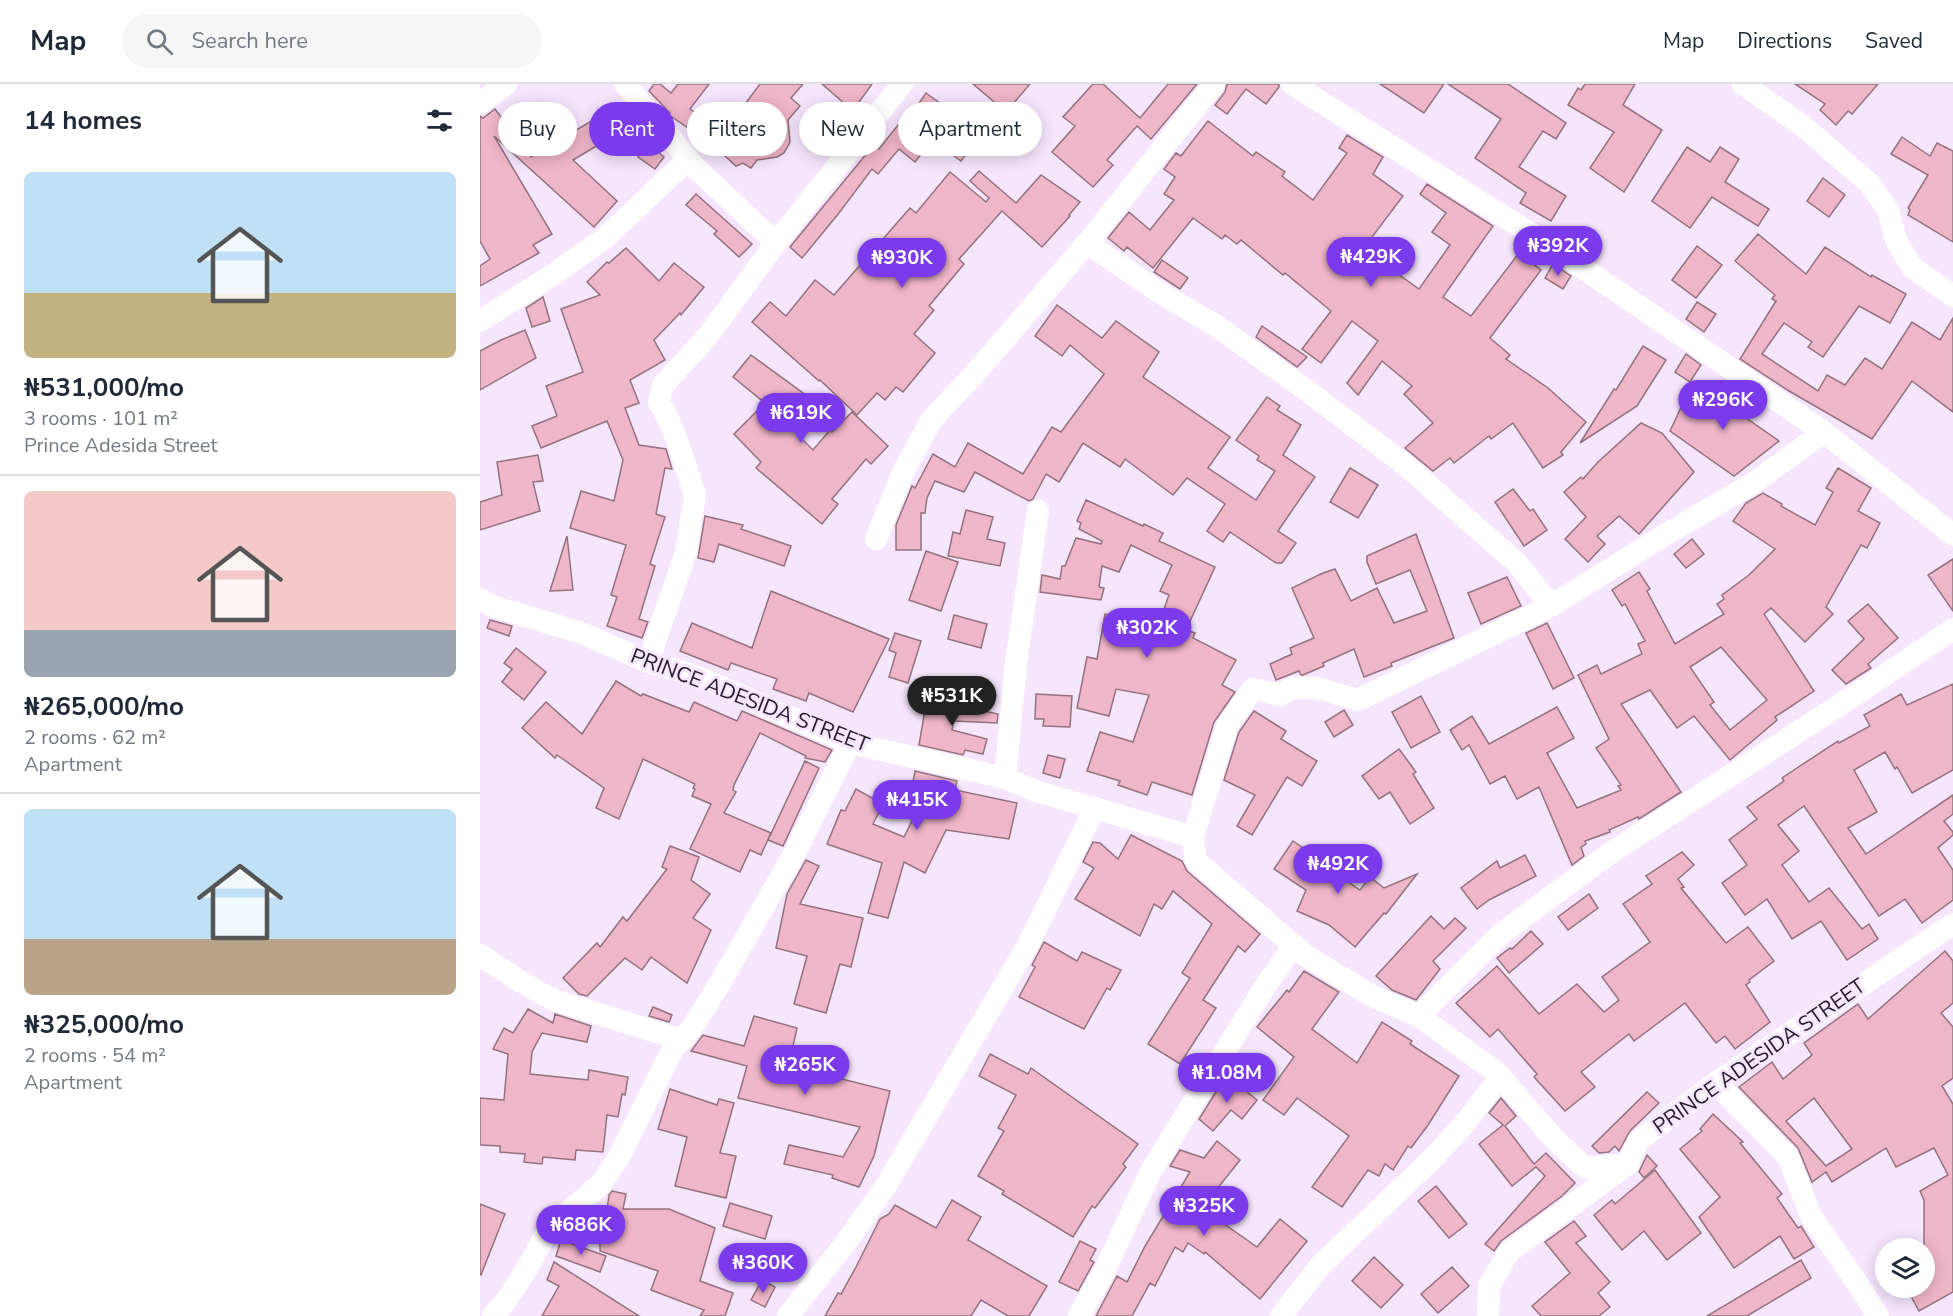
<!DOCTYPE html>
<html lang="en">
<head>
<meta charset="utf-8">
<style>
	body { margin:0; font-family:"Nunito Sans",sans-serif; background:#f6f6f7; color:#1f2937; height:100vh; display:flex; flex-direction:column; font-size:22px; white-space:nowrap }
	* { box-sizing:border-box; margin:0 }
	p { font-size:20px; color:#747a83 }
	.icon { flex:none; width:33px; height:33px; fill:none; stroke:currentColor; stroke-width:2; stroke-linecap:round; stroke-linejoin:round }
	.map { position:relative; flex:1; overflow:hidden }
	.panel { display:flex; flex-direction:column; background:#fff; width:480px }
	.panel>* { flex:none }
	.hud { position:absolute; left:18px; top:18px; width:570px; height:54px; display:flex; gap:12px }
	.buttons { position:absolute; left:1395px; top:1154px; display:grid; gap:12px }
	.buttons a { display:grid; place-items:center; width:60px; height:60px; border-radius:50%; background:#fff; box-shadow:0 3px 15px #0003; font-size:30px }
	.price { position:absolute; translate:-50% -51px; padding:0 14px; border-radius:21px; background:#7c3aed; color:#fff; font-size:20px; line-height:39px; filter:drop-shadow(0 2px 3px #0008) }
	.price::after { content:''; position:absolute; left:50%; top:36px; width:18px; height:14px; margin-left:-9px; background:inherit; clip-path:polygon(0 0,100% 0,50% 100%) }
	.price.active { background:#222; color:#fff }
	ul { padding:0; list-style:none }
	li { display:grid; align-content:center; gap:12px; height:318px; padding:0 24px }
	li+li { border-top:2px solid #e0e1e3 }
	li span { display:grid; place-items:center; height:186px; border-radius:9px; color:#555 }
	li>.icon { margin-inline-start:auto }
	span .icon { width:108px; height:108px; fill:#fffc; stroke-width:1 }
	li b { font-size:26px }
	h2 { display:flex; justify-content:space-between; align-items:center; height:72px; padding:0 24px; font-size:26px }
	.chip { padding:0 21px; border-radius:27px; background:#fff; box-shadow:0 3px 15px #0003; font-size:21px; line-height:54px }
	.chip.active { background:#7c3aed; color:#fff }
	header { display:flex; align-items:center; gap:36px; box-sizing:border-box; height:84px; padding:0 30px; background:#fff; border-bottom:2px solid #e0e1e3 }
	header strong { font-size:28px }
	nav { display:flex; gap:33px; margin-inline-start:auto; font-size:21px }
	.search { width:420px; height:54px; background:#f6f6f7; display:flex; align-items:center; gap:15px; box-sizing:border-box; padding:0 21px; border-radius:33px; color:#747a83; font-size:22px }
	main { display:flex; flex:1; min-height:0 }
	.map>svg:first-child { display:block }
</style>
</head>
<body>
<header>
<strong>Map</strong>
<div class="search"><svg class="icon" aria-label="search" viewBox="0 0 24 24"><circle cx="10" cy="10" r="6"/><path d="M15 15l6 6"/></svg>Search here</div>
<nav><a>Map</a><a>Directions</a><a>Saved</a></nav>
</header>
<main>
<section class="panel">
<h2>14 homes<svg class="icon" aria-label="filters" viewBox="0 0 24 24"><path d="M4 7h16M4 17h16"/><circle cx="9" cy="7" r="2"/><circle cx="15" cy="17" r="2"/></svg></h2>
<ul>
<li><span style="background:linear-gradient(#bfe0f5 65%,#c2b280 0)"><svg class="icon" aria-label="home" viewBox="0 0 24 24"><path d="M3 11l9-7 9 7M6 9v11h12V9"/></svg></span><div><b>₦531,000/mo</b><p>3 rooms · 101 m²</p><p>Prince Adesida Street</p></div></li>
<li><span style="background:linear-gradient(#f6c9c9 75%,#9aa5b1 0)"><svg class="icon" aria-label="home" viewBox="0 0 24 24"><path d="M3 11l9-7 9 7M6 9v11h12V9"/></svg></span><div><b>₦265,000/mo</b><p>2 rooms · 62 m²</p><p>Apartment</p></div></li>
<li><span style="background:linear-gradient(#bfe0f5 70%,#b9a48a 0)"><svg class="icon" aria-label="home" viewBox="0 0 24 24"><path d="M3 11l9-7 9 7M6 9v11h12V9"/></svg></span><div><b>₦325,000/mo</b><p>2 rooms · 54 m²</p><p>Apartment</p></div></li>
</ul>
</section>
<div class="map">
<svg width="1473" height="1232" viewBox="0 0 1473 1232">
	<rect width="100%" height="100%" fill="#f5e5fd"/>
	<!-- building -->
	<g fill="#efb5c8" stroke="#93727d" stroke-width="1.5" fill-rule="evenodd">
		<polygon points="174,0 180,0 191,9 198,0 229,0 210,25 244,48 280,0 323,0 311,14 320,22 308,36 310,58 304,69 297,73 277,76 271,84 263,79 256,82 233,61 189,31 190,29 169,7"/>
		<polygon points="342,0 392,0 379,18 385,24 366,46 352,34 365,20"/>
		<polygon points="493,0 550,0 526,28"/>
		<polygon points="613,0 623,0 660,34 688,0 717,0 671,55 657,42 627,76 633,81 613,103 572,68 595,42 583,33"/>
		<polygon points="747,0 799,0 799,3 786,20 766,5 747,30 735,21 745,8"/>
		<polygon points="900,0 964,0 944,29"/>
		<polygon points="968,0 1028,0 1086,39 1076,55 1063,47 1039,83 1086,112 1071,137 1040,119 1046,109 995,74 1021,35"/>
		<polygon points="1105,0 1155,0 1143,21 1182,46 1144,108 1110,84 1134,48 1088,21 1098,4 1101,6"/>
		<polygon points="1315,0 1398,0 1372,30 1368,27 1356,41 1340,26 1345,20"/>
		<polygon points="446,9 502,49 481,77 452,56 435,78 419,65 398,90 392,85 359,129 322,174 310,163 392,63 394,61 399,65 418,41 422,44"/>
		<polygon points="15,25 51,73 113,36 125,57 93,76 137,117 114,143 14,52 72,150 53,161 59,169 0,202 0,182 10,175 0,157 0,32 3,34"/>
		<polygon points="728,37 773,72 776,68 805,88 802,92 833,116 867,69 859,64 867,51 903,73 893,90 923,112 883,165 939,205 970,161 952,148 966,129 940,110 947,100 1013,142 963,213 991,232 1039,169 1061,186 1010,254 1030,271 1026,275 1068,304 1106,338 1081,368 1083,371 1063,384 1033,339 1011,355 1009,352 974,379 970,374 953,387 925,364 953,339 924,310 932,302 902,277 878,311 867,299 898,257 872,237 841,279 822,265 851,227 805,189 803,191 761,156 757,160 745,151 742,155 713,134 673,184 647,163 644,167 628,154 649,128 670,146 694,116 684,110 695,93 684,85 696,69 701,72"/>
		<polygon points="1422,53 1450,72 1457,59 1473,67 1473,158 1428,131 1430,126 1428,124 1448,91 1411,70"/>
		<polygon points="168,59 184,73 175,85 158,73"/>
		<polygon points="1207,63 1230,78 1240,63 1259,75 1245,98 1289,125 1278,142 1232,113 1210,144 1172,117"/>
		<polygon points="499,87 536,119 561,91 600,118 589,131 590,132 562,163 522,127 479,175 484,180 449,222 454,226 434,250 455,269 423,308 416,303 405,316 397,309 377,331 340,296 339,297 272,238 290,218 306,232 335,196 354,211 430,124 436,129 470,88 506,118 509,114 490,97"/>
		<polygon points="1343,94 1365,111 1349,133 1327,117"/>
		<polygon points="216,110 272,160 259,173 234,150 237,147 206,121"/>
		<polygon points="1278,150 1326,190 1345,163 1391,193 1392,191 1426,210 1410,239 1379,222 1343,273 1328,263 1332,258 1304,239 1282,270 1338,307 1347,291 1365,301 1385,274 1402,285 1432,238 1460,256 1473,234 1473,328 1432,297 1392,355 1309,307 1260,275 1296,217 1292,215 1295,211 1255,177"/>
		<polygon points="1217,162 1242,181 1216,214 1192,196"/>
		<polygon points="146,164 179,197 194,179 224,203 201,231 200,229 174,256 185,276 150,296 159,319 145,324 159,361 186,365 192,385 185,384 176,430 185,433 170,480 175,482 159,535 168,538 162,554 127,542 137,513 131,511 146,461 90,444 101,407 134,417 143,376 127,337 61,364 52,342 77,332 66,302 103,288 81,225 120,211 107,198 127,178 129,179"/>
		<polygon points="682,176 708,194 700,205 674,188"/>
		<polygon points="1073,180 1091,192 1083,205 1065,194"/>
		<polygon points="63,213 70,237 52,243 46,224"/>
		<polygon points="1217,218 1236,230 1224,248 1206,235"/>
		<polygon points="577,221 622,254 636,237 679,268 663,293 750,353 728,384 776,416 795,387 777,376 779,372 756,356 787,313 800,322 797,326 821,341 803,371 835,393 798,447 816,459 802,479 796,479 750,448 743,458 727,447 745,420 707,394 693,411 645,375 640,383 603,359 579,398 566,390 553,415 549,417 495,388 484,408 455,397 447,414 445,429 441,429 441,466 416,466 416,441 432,402 435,404 453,370 475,383 488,359 543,390 572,343 581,348 624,290 590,261 582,272 555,252"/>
		<polygon points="782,242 827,273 817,283 776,253"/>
		<polygon points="45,246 56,274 0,306 0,267 21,256"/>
		<polygon points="1163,262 1186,276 1157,322 1100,359 1134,305 1136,306"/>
		<polygon points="1206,270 1221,281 1210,298 1195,288"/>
		<polygon points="271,271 327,312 305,338 333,366 350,346 352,348 372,328 408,362 391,380 386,375 352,415 358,420 342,440 276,384 281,378 254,350 285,319 253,293"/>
		<polygon points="1246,298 1269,313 1259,329 1299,357 1254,392 1190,347 1207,311 1231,323"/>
		<polygon points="1161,339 1182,349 1214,388 1159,450 1139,432 1117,452 1125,460 1108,478 1085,455 1106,433 1084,408 1101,393 1103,395 1118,378"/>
		<polygon points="58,371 63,397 53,398 60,427 0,446 0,418 22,411 17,378"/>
		<polygon points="870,384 898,401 878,434 850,418"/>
		<path d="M1358,384L1391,404L1378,427L1400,439L1387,464L1381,461L1346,523L1353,530L1325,558L1291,524L1284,530L1334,607L1295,633L1297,636L1250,676L1214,632L1197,644L1170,606L1141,620L1201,708L1159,735L1158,733L1129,746L1130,748L1105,757L1106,760L1101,763L1104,772L1092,781L1059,703L1037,715L1025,692L1010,700L989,661L982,666L970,646L992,632L1009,660L1077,623L1094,654L1067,669L1097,724L1141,706L1138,702L1141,701L1116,664L1129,655L1098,591L1117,581L1121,590L1162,570L1158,560L1165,557L1145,520L1142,522L1132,506L1159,488L1170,505L1167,507L1195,560L1244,530L1237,520L1244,515L1242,511L1269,491L1295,465L1253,437L1266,419L1283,409L1302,420L1301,422L1335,441L1353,408L1346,404ZM1241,563L1287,616L1250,646L1230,621L1234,618L1210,583Z"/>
		<polygon points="1033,405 1050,427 1053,425 1067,446 1044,462 1015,418"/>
		<polygon points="606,416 663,442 664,440 683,449 679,457 735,483 706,546 715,549 713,554 756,576 742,601 755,608 734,638 712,711 672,698 667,711 638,701 640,697 607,687 620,648 653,658 669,611 636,605 629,632 597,624 607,573 617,575 625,530 679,539 689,511 680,507 692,481 651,461 639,488 622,482 619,503 624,504 621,516 560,508 562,491 580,495 582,482 585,482 596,454 621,460 622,457 599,445 601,439 597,437"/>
		<polygon points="486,426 513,433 507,455 525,459 520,482 468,472 473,448 480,450"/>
		<polygon points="225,432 263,441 261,445 311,462 304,482 239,460 234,478 218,474"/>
		<polygon points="936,450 974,554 911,579 912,582 884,593 874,565 843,579 844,582 823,591 821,591 819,587 796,596 790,580 812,570 810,564 834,554 812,504 843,489 855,485 871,517 897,504 914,539 947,527 930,486 896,500 887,478 887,472"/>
		<polygon points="87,452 93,506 70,507"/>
		<polygon points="1212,455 1224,470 1206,484 1194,470"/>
		<polygon points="446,467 478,478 461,527 429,516"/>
		<polygon points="1473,475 1473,527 1448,491"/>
		<polygon points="1027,493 1041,522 1001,540 988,509"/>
		<polygon points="291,507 409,555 373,628 329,609 326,617 293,605 297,595 251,579 248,586 200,567 212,539 272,564"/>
		<polygon points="1388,520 1418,554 1388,580 1391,584 1366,600 1352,586 1384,555 1368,537"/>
		<polygon points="474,531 507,540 501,564 468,555"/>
		<polygon points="10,536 32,542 29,552 7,544"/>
		<polygon points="1067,539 1094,594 1073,605 1046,549"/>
		<polygon points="415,549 441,557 428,599 409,593 416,569 409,566"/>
		<polygon points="36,564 66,588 44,616 22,598 32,585 24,579"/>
		<polygon points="136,597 161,612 163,610 209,628 214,618 257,637 262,627 352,666 345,678 325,674 326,672 280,649 254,701 253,706 256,708 244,729 291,749 281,771 270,766 260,788 210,765 231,720 212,712 215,705 213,704 215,700 163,675 139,735 116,724 124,704 77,671 75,674 42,644 66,618 102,650"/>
		<polygon points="1473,600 1473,686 1432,709 1417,683 1415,685 1405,668 1374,686 1397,728 1368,744 1386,770 1473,711 1473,730 1464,737 1473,748 1473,751 1458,764 1473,786 1473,816 1442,839 1425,815 1399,832 1324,722 1298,741 1319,767 1302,781 1329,818 1349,804 1382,845 1389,840 1398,855 1367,876 1341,837 1312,855 1287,815 1265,831 1242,799 1267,781 1249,756 1277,735 1267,723 1304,697 1302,694 1320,682 1358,657 1359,659 1390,642 1384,631 1421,610 1427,621"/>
		<polygon points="556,610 592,612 590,643 563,642 564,635 555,635"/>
		<polygon points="941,612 960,648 931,664 912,628"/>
		<polygon points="447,614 518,630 517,639 474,637 472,646 507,655 503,670 485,666 483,671 439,661"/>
		<polygon points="864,626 873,641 854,653 845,638"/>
		<polygon points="774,627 806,647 801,655 837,677 822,702 807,693 772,751 757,742 775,711 744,696 759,648"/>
		<polygon points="919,665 936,688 933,690 954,724 930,740 910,708 899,715 882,692"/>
		<polygon points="568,671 585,675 580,694 563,689"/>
		<polygon points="325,677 339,684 303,762 288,756"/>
		<polygon points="435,687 477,697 475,706 537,719 529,755 466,746 445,789 424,778 408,834 388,829 402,779 347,760 361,726 365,727 376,705 403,720 393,740 424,753 449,702 433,698"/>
		<polygon points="651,751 702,777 707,787 780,850 765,868 758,862 723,916 736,924 700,980 668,960 710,894 702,889 732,840 693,807 682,825 674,820 660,852 595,815 614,784 603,778 613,758 620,759 638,775"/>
		<polygon points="813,757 843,777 842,780 880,806 890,793 904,804 937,790 906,830 904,829 875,863 849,841 817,827 826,806 794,785"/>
		<polygon points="190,762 219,773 211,796 230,810 213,834 231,846 207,899 171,873 162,886 145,874 107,912 99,910 83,894 117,859 120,863 143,833 147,837 187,785 182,783"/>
		<polygon points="1202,768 1214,781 1198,795 1204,803 1201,804 1246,859 1268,843 1294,877 1269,896 1270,898 1266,901 1290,938 1255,965 1245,952 1236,959 1205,919 1154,957 1149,950 1101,988 1115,1003 1085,1027 1054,993 1057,990 1018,945 1010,953 976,919 1017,882 1059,930 1097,900 1124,928 1139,916 1122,893 1170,858 1143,820 1172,800 1166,792"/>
		<polygon points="1045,771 1056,792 1009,816 997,825 981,804 1017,777 1020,784"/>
		<polygon points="326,776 339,782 320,820 383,834 371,883 360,880 346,929 314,920 327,872 296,864 307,810"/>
		<polygon points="1109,810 1118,824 1088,846 1078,833"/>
		<polygon points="951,832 964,845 975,834 986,844 953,877 960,885 936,916 912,906 896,892"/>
		<polygon points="1051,847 1063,860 1029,889 1017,874 1030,864 1032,865"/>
		<polygon points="564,858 597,877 602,868 641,886 630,906 627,904 604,945 539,913 555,883 552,881"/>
		<path d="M1465,867L1473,877V919L1461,929L1473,943V994L1462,1002L1473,1020V1208L1439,1227L1426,1203H1444V1116L1440,1107L1468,1091L1454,1064L1416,1083L1406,1064L1352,1098L1346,1088L1332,1098L1318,1064L1259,1003L1292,978L1303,995L1332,971L1324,959L1378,920L1388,935ZM1334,1014L1372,1065L1346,1082L1306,1037Z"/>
		<polygon points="824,887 859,908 832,945 877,979 902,938 932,957 930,960 979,992 948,1041 931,1064 928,1062 913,1086 905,1080 899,1092 888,1086 862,1123 832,1103 869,1052 817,1014 804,1031 783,1016 814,973 777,943 807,906 809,908"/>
		<polygon points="173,923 192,931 189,938 169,932"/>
		<polygon points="48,925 73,939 75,930 111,942 107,958 62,949 52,968 50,990 108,996 109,986 148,993 145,1011 142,1010 138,1033 127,1031 123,1068 96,1066 95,1076 63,1073 62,1080 44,1078 45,1070 20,1068 20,1062 0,1061 0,1014 24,1016 28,970 13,965 24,944 33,949"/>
		<polygon points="274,932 317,944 310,976 319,978 318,984 410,1007 394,1072 379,1103 352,1094 353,1091 304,1080 309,1061 363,1073 380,1043 258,1014 267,982 211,967 223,951 264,962"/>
		<polygon points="510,970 548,990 551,984 658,1060 643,1080 646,1083 615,1124 612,1122 593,1153 522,1110 524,1107 498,1092 524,1047 518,1044 536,1011 499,992"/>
		<polygon points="748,992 777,1016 762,1035 751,1026 733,1047 719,1035 736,1008"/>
		<polygon points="190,1005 237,1021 239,1015 254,1019 240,1069 256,1072 246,1114 195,1102 207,1053 178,1045"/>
		<polygon points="1167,1008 1179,1019 1150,1047 1139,1067 1135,1062 1129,1068 1119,1069 1112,1062"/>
		<polygon points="1021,1014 1036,1032 1025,1042 1054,1080 1066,1069 1095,1099 1082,1112 1021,1157 1014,1167 1005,1160 1065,1092 1056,1083 1032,1102 999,1060 1023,1041 1009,1029"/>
		<polygon points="1233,1030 1263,1058 1260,1059 1302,1110 1297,1114 1318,1144 1321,1142 1334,1163 1314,1175 1300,1152 1254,1184 1219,1133 1240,1113 1200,1065 1222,1047 1220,1045"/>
		<polygon points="737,1057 760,1076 729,1115 732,1117 726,1127 777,1163 800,1135 827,1157 780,1215 725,1168 724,1170 708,1159 703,1168 695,1163 675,1202 670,1199 652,1232 616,1232 637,1192 647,1198 665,1162 710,1088 690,1082 700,1066 724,1074"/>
		<polygon points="1167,1071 1177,1082 1164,1094 1159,1088"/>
		<polygon points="1175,1086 1221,1149 1187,1176 1164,1147 1142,1166 1114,1131 1132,1116 1135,1120"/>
		<polygon points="956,1102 987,1140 969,1154 938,1117"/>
		<polygon points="132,1107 146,1110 143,1125 189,1125 235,1144 220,1197 253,1209 245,1232 220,1232 224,1226 171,1206 178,1187 120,1167 120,1125 127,1125 129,1111"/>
		<polygon points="472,1116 501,1133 488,1156 567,1202 549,1232 528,1232 501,1216 491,1232 345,1232 358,1209 361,1210 376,1183 400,1135 409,1130 415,1121 456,1144"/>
		<polygon points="250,1119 292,1132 285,1155 243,1142"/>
		<polygon points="0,1120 25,1130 1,1191 0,1190"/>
		<polygon points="1094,1137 1106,1152 1096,1159 1130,1198 1118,1209 1130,1223 1119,1232 1061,1232 1052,1222 1090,1189 1065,1158"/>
		<polygon points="81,1156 126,1172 120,1188 76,1172"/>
		<polygon points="600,1157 616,1165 610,1176 614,1178 598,1207 579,1198"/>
		<polygon points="894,1173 923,1201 901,1224 872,1197"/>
		<polygon points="1321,1176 1331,1194 1267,1232 1227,1232"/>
		<polygon points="74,1178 159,1232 62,1232 79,1202 67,1196"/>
		<polygon points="972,1183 989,1202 958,1229 941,1210"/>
		<polygon points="282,1196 295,1203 285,1223 271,1216"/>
	</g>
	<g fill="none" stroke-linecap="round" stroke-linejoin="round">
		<!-- minor -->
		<g stroke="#fff" stroke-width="22">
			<polyline points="145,0 216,84 296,159"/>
			<polyline points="812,0 1063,157 1344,348 1473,451"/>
			<polyline points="1263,0 1323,42 1390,100 1408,126 1417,159 1433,184 1473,212"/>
			<polyline points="0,19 26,0"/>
			<polyline points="607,159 685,212 735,241 825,305 924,380 1037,479 1071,522"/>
			<polyline points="0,237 74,190 125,154 208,75"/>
			<polyline points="396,455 424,386 452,335 499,285 607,159 734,0"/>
			<polyline points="0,515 12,522 102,549 168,578 216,592 370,659 525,694 556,707 713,753 716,777 826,872 894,913 939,932 1016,988 1077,1058 1106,1084 1148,1080"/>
			<polyline points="168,578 206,468 215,411 198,359 187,332 179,318 183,301 227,253 296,159 422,0"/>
			<polyline points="525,694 536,579 558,427"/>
			<polyline points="713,753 747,642 773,605 800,611 812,604 837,604 878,616 1071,522 1183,452 1272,400 1344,348"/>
			<polyline points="0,871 41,898 74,916 202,956"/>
			<polyline points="939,932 1022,849 1129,770 1372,613 1473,545"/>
			<polyline points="1236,999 1308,1073 1331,1132 1380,1203 1398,1232"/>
			<polyline points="13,1232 25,1218 45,1188 70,1143 120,1101 138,1075 193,964 212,944 240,899 314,770 370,659"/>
			<polyline points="308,1232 364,1161 404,1105 548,861 615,724"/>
			<polyline points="599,1232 625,1186 671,1087 786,901 813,863"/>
			<polyline points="801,1232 840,1182 953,1074 986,1038 1021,992"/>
			<polyline points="1008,1232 1009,1202 1029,1168 1148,1080 1158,1057 1236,999 1473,840"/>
		</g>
	</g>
	<g text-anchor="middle" stroke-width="6" stroke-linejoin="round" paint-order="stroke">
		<!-- street labels -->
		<g font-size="21" fill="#221b26" stroke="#f5e5fd">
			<text transform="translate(270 616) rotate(21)" y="7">PRINCE ADESIDA STREET</text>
			<text transform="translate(1279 972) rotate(-35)" y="7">PRINCE ADESIDA STREET</text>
		</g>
	</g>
</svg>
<div class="buttons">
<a><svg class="icon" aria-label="layers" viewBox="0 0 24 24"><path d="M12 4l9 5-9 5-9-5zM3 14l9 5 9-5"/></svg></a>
</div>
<b class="price" style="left:1078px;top:193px">₦392K</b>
<b class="price" style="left:891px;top:204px">₦429K</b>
<b class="price" style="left:422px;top:205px">₦930K</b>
<b class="price" style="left:1243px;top:347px">₦296K</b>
<b class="price" style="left:321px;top:360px">₦619K</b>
<b class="price" style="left:667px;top:575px">₦302K</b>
<b class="price active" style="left:472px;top:643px">₦531K</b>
<b class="price" style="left:437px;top:747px">₦415K</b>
<b class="price" style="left:858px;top:811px">₦492K</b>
<b class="price" style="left:325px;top:1012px">₦265K</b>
<b class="price" style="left:747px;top:1020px">₦1.08M</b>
<b class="price" style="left:724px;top:1153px">₦325K</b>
<b class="price" style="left:101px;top:1172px">₦686K</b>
<b class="price" style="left:283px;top:1210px">₦360K</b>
<div class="hud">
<a class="chip">Buy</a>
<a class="chip active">Rent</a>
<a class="chip">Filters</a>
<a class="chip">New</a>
<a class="chip">Apartment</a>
</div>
</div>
</main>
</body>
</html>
